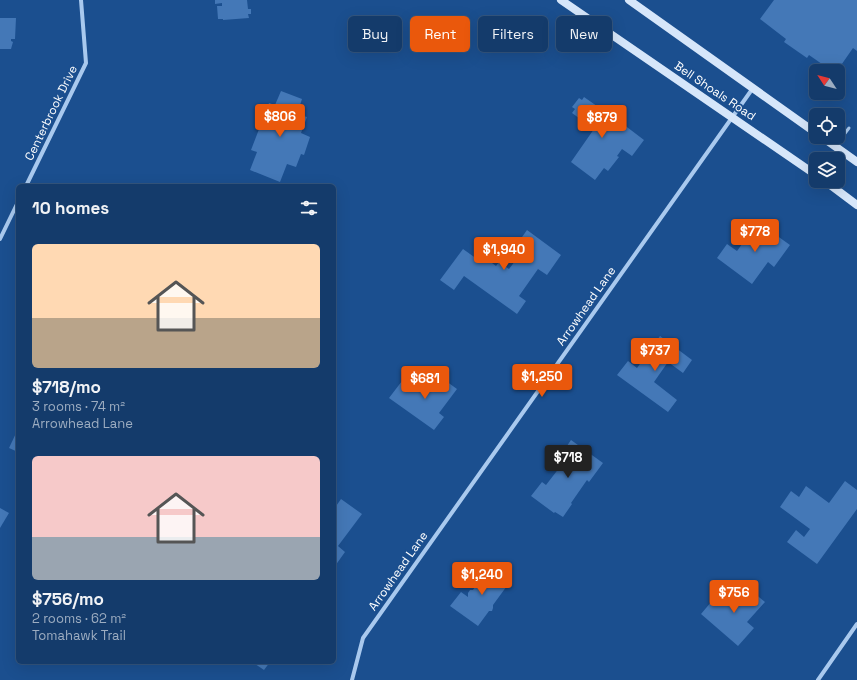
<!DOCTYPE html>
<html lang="en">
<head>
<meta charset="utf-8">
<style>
	body { margin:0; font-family:"Space Grotesk",sans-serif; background:#214673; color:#f1f3f6; height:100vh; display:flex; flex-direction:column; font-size:15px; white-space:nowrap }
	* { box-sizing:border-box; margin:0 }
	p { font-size:13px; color:#9dadc1 }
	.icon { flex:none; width:22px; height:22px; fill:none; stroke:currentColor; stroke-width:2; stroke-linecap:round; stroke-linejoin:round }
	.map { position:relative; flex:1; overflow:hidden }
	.sheet { position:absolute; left:16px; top:184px; width:320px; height:480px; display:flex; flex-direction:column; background:#143b6b; border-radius:6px; box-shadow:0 4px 16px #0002,0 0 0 1px #33557e }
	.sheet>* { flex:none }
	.top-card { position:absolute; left:348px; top:16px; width:380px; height:36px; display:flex; gap:8px }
	.needle { width:26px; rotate:306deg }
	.buttons { position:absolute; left:809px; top:64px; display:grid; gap:8px }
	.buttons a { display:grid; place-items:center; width:36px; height:36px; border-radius:6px; background:#143b6b; box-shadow:0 4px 16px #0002,0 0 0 1px #33557e; font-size:20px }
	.price { position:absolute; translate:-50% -34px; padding:0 9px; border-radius:4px; background:#ea580c; color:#fff; font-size:13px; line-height:26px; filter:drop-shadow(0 1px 2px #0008) }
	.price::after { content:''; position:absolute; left:50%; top:24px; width:12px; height:9px; margin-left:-6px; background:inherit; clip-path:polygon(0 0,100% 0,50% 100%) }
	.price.on { background:#222; color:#fff }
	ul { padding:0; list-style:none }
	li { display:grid; align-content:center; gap:8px; height:212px; padding:0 16px }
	li span { display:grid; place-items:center; height:124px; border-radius:6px; color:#555 }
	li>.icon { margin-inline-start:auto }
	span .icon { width:72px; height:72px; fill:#fffc; stroke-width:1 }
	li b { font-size:17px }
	h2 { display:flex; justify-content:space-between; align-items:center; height:48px; padding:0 16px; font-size:17px }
	.chip { padding:0 14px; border-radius:6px; background:#143b6b; box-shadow:0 4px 16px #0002,0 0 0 1px #33557e; font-size:14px; line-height:36px }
	.chip.on { background:#ea580c; color:#fff }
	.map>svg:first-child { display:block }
</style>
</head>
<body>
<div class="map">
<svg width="857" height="680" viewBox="0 0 857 680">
	<rect width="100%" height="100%" fill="#1b4f8f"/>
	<!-- building -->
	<g fill="#4478b7">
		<polygon points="215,0 247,0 248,9 251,9 251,14 248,14 249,18 223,20 223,19 218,19 217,6 222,6 222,3 215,4"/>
		<polygon points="774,0 857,0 857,51 853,48 837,71 832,71 809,55 807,58 784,42 786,39 760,19"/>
		<polygon points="0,18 16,18 15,39 11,39 11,41 13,42 11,49 0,49"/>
		<polygon points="281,91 302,99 297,114 307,117 301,133 310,137 304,155 301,154 296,167 287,164 280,182 250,170 257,152 251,150 269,103 275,105"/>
		<polygon points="584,97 614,118 617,117 620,120 619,121 644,140 632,156 622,149 617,156 619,157 608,171 604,168 595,180 571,162 594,129 572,113 575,109 572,107 579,98 582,100"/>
		<polygon points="758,222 790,245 774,267 768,262 752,284 717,258 727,244 737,251"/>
		<polygon points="527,230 561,255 547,275 538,269 519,296 526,301 517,314 464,276 454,290 440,280 463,249 477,259 480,254 496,266 499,262 509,269 522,252 515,247"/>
		<polygon points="660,336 692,360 683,373 668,362 654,382 677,400 668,412 617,375 628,361 637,368"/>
		<polygon points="439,376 457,389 439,413 444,417 434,430 389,398 402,381 416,391 425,378 433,384"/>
		<polygon points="18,429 18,452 9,448"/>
		<polygon points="571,440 603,463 589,482 587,480 571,503 572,504 563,517 555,512 554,513 531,496 542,482 546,485 563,463 558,459"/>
		<polygon points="845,481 857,490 857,509 817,564 787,542 796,530 804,537 810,529 780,507 791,491 799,497 806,486 829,503"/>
		<polygon points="341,499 362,514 338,546 345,552 335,566 334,565 334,509"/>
		<polygon points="0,508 9,513 0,528"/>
		<polygon points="491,564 512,579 493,605 493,608 492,611 489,611 478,626 450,606 461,592 468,597 468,593 470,590 473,590 477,583 477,580 479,578 482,577"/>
		<polygon points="748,588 765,602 747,622 754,628 738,646 701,614 717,595 723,600 732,589 741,596"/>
		<polygon points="252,662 270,662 264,670"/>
	</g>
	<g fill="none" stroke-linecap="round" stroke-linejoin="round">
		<!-- lane -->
		<polyline stroke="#a9c9ee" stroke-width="3" points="836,145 849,128"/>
		<!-- street -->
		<g stroke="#a9c9ee" stroke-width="4">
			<polyline points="26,186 86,63 81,0"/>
			<polyline points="0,239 18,202"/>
			<polyline points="352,680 363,638 753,88"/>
			<polyline points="818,680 857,624"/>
		</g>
		<!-- secondary -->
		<g stroke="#d6e6fa" stroke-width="8">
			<polyline points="561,0 816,175"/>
			<polyline points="629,0 816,133"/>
			<polyline points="822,137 857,162"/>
			<polyline points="825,181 857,205"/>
		</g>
	</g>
	<g text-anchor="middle" stroke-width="3.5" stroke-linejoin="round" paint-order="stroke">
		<!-- street labels -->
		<g font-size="12" fill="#fff" stroke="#1b4f8f">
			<text transform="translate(715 91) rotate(34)" y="4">Bell Shoals Road</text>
			<text transform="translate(51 113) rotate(-64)" y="4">Centerbrook Drive</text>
			<text transform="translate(586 306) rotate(-55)" y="4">Arrowhead Lane</text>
			<text transform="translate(398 571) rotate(-55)" y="4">Arrowhead Lane</text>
		</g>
	</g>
</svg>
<div class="buttons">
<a><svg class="needle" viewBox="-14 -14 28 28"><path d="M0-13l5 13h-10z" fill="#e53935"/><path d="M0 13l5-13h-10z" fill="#9dadc1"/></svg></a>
<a><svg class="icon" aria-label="locate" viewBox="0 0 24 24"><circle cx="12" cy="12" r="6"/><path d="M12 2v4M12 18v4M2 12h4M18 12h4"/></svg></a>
<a><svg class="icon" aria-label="layers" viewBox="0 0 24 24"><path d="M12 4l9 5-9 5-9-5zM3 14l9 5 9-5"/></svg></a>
</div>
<b class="price" style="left:280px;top:138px">$806</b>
<b class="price" style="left:602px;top:139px">$879</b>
<b class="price" style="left:755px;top:253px">$778</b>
<b class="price" style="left:504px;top:271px">$1,940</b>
<b class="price" style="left:655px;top:372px">$737</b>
<b class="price" style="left:542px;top:398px">$1,250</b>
<b class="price" style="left:425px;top:400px">$681</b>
<b class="price on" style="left:568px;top:479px">$718</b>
<b class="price" style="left:482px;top:596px">$1,240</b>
<b class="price" style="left:734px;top:614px">$756</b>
<div class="top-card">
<a class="chip">Buy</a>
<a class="chip on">Rent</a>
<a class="chip">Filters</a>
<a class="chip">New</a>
</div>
<section class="sheet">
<h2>10 homes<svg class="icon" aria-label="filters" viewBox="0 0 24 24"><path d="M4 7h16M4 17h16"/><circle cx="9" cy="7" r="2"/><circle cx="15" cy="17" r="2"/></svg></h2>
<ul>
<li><span style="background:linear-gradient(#ffd9b3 60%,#b9a48a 0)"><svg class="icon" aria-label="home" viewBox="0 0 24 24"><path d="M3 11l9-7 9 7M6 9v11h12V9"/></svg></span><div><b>$718/mo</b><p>3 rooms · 74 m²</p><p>Arrowhead Lane</p></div></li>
<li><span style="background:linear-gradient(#f6c9c9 65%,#9aa5b1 0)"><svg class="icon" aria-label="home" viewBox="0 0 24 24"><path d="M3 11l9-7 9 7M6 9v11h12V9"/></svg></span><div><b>$756/mo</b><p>2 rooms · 62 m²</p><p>Tomahawk Trail</p></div></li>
</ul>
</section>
</div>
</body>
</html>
